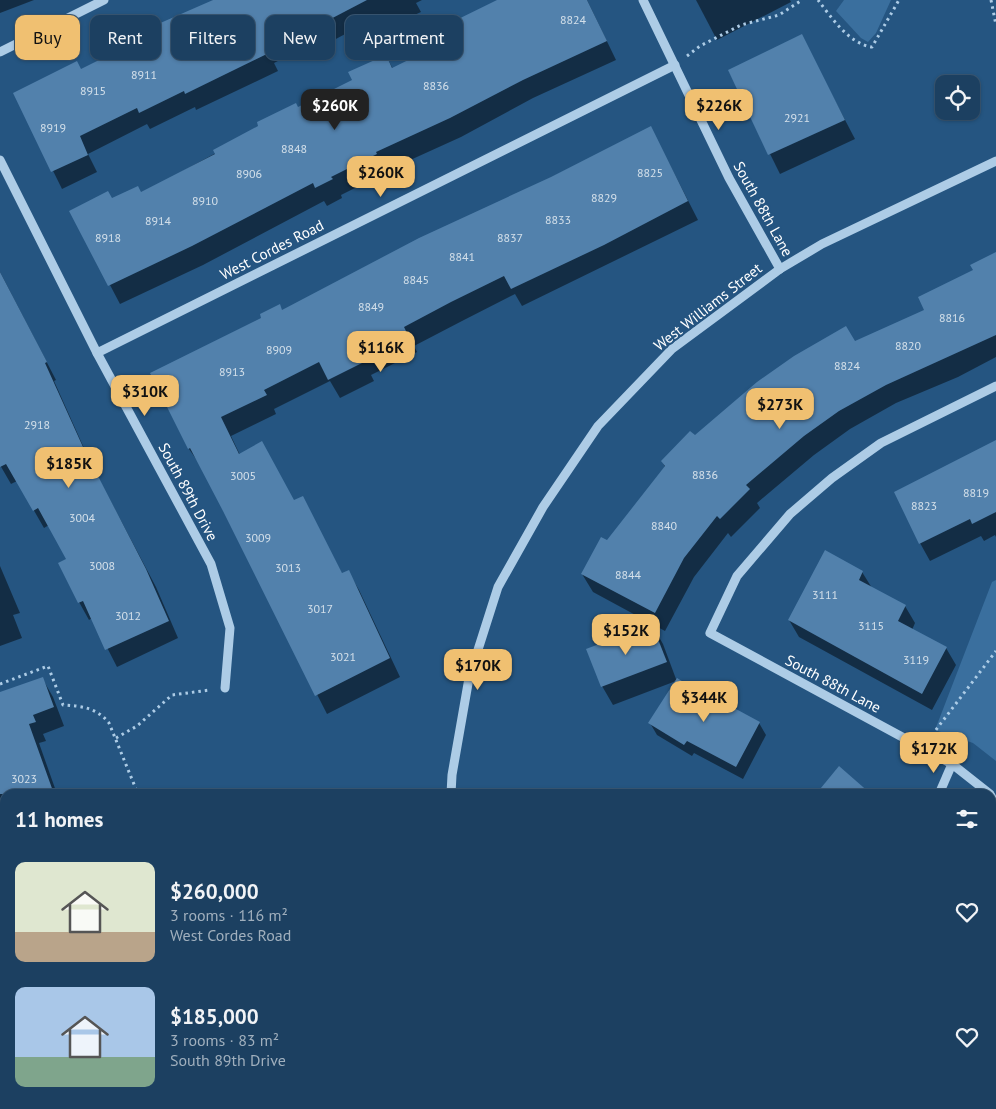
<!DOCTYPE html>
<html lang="en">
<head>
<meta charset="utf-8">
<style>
	body { margin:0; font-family:"PT Sans",sans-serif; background:#294b6a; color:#f1f3f6; height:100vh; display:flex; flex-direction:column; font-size:19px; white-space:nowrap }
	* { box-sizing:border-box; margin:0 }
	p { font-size:16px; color:#a0afbd }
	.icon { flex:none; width:28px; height:28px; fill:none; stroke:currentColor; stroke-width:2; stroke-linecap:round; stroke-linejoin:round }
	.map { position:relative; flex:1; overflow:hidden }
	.details { position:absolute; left:0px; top:789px; width:996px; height:321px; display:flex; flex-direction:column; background:#1c4061; border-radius:15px 15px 0 0; box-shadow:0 1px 4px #0004,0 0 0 1px #3a5976 }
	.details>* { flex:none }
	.hud { position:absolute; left:15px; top:15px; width:500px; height:45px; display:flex; gap:10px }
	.tools { position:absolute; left:935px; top:75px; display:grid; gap:10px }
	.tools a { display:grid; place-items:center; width:45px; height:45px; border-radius:10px; background:#1c4061; box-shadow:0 1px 4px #0004,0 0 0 1px #3a5976; font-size:25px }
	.price { position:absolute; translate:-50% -42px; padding:0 11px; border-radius:10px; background:#f0c071; color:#111; font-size:16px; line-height:32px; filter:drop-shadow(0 1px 2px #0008) }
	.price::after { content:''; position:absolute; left:50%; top:30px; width:15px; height:11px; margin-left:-8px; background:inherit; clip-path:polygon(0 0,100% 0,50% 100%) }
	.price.selected { background:#222; color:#fff }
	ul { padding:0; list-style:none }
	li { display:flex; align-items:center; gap:15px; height:125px; padding:0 15px }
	li span { display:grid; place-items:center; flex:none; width:140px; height:100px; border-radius:10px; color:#555 }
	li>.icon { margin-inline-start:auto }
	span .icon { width:60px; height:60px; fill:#fffc; stroke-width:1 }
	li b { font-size:21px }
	h2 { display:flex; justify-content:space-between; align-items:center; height:60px; padding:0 15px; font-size:21px }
	.tag { padding:0 18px; border-radius:10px; background:#1c4061; box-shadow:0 1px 4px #0004,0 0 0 1px #3a5976; font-size:18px; line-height:45px }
	.tag.selected { background:#f0c071; color:#111 }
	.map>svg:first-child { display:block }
</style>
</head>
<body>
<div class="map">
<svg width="996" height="1109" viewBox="0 0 996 1109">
	<rect width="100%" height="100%" fill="#255581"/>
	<!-- green -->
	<g fill="#3a6f9e">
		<polygon points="844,0 891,0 876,33 868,42 861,38 836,11"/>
		<polygon points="996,580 996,761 973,743 935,730 992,582"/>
		<polygon points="532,1105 629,1105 631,1109 534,1109"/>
	</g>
	<!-- shadow -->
	<g fill="#0007">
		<polygon points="0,0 34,0 0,13"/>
		<polygon points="214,0 422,0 416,3 421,12 384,29 377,17 334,40 331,34 274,63 278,71 196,110 195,107 150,129 147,124 88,154 97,172 62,189 15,94 81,70"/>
		<polygon points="500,0 587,0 616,60 533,98 461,137 386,171 387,172 341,195 342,198 327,206 324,201 203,265 120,304 71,211 112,199 141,194 298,108 353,81 386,56 393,69 448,41"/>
		<polygon points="696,0 790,0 791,2 717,40"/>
		<polygon points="801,36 855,139 780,174 729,71"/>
		<polygon points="651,128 698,220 522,306 515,294 462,321 414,346 417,352 371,375 374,381 340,398 330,381 274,409 276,414 231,436 240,455 294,502 303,498 342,574 348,571 359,590 400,677 327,714 201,466 189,449 282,311"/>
		<polygon points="996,253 996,357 958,377 896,403 850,429 814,455 757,503 760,508 731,537 728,533 694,577 665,631 593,592 582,574 665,467 662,461 694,437 855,342 926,311"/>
		<polygon points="0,272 56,380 54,381 92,466 156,587 178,638 117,667 92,618 89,620 79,602 68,560 49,525 44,528 17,481 11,484 0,465"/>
		<polygon points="996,441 996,537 995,535 984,541 981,536 930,561 920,543"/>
		<polygon points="0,566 20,613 13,615 22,638 0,646"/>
		<polygon points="862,572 872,588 905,606 915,623 912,630 946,648 956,665 932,710 799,637 789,620"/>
		<polygon points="652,625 663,644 676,679 722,707 759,723 766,735 743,779 694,753 692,756 657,735 650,723 676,681 613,705 602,686"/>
		<polygon points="42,678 53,697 64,726 43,734 46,741 39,743 57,794 5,794 5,856 0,846 0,694"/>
		<polygon points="5,901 5,948 0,932 0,903"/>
		<polygon points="991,902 996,910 996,1103 991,1094"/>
		<polygon points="321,1105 414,1105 415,1109 322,1109"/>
		<polygon points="674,1105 748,1105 741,1109 676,1109"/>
		<polygon points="848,1105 941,1105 943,1109 850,1109"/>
	</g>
	<!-- building -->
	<g fill="#5281ac">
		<polygon points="213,0 367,0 323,23 320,17 265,45 269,53 185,94 184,91 139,113 137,108 80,136 88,155 51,172 13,93 77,61 81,69 129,45 126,38"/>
		<polygon points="497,0 587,0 607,41 523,80 450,118 376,152 377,154 331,177 333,179 315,188 313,183 192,246 108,286 69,211 108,191 112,198 138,186 141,192 215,154 213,150 258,126 257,122 296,103 298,107 352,80 348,72 386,55 392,68 447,41 440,28"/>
		<polygon points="802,34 845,120 768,155 728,70"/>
		<polygon points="651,126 688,201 604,245 511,289 504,276 451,302 404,327 407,333 361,356 364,362 328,380 319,362 264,390 267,395 221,417 239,454 262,441 294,500 303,496 342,573 349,570 390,658 315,696 223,511 190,448 188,449 150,373 261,318 260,314 280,304 282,310 419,238 551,177"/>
		<polygon points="996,252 996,335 886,385 839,411 804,436 746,485 750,489 720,519 717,516 684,558 655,613 581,574 601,537 607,540 665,466 661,461 690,431 695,435 757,382 794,356 846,326 855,341 924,310 918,297 973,270 970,265"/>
		<polygon points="0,272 47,362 45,363 83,447 146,569 169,621 105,650 83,601 78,603 58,563 66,559 38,508 33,511 6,464 0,467"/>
		<polygon points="996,440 996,512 972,524 970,519 919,544 894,492"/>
		<polygon points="825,550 863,571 859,580 906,605 898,621 947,647 922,694 788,620"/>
		<polygon points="652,624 667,662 601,687 586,649"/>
		<polygon points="43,677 54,707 33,715 36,722 29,724 54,794 0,794 0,692"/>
		<polygon points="677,678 721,705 723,702 760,722 736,767 687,741 684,745 648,723"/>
		<polygon points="839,766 871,794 816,794"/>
	</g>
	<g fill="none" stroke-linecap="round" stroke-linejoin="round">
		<!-- path -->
		<g stroke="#adcce6" stroke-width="3" stroke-dasharray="2.5 4" stroke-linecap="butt">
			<path d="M818,0C831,17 849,44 872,47L899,0"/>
			<polyline points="991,0 996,25"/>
			<polyline points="687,56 700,46 741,25 779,15 802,0"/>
			<path d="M0,684L48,666L63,705C82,706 97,708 109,723L138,794"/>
			<polyline points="932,735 996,651"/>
			<polyline points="116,738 137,726 172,695 210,690"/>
		</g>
		<!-- minor -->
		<g stroke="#adcce6" stroke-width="9">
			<polyline points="643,0 729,178 780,269"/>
			<polyline points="0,52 104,0"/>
			<polyline points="0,160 97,353 211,564 230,628 225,688"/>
			<polyline points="97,353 675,65"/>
			<polyline points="451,794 452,775 469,678 498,587 543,507 598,426 672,349 780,269 822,244 996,161"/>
			<polyline points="939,794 952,764"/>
			<polyline points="990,794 952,764 710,633 737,576 790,514 832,478 881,443 996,386"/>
			<polyline points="991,796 996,805"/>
			<polyline points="0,1057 5,1070"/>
			<polyline points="18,1105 20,1109"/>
			<polyline points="279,1105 280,1109"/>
			<polyline points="499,1105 500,1109"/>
			<polyline points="805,1105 807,1109"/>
			<polyline points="80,1109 91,1105"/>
		</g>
	</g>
	<g text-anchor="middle" stroke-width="4" stroke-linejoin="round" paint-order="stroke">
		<!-- number labels -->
		<g font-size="12" fill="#d4e0ea">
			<text x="573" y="24">8824</text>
			<text x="144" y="79">8911</text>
			<text x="436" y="90">8836</text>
			<text x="93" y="95">8915</text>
			<text x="797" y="122">2921</text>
			<text x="53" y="132">8919</text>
			<text x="294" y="153">8848</text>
			<text x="650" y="177">8825</text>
			<text x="249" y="178">8906</text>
			<text x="604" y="202">8829</text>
			<text x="205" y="205">8910</text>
			<text x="558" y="224">8833</text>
			<text x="158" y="225">8914</text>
			<text x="108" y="242">8918</text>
			<text x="510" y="242">8837</text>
			<text x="462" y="261">8841</text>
			<text x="416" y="284">8845</text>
			<text x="371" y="311">8849</text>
			<text x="952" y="322">8816</text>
			<text x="908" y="350">8820</text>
			<text x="279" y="354">8909</text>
			<text x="847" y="370">8824</text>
			<text x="232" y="376">8913</text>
			<text x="37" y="429">2918</text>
			<text x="705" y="479">8836</text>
			<text x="243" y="480">3005</text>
			<text x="976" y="497">8819</text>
			<text x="924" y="510">8823</text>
			<text x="82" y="522">3004</text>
			<text x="664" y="530">8840</text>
			<text x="258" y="542">3009</text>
			<text x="102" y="570">3008</text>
			<text x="288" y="572">3013</text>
			<text x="628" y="579">8844</text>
			<text x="825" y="599">3111</text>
			<text x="320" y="613">3017</text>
			<text x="128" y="620">3012</text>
			<text x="871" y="630">3115</text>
			<text x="343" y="661">3021</text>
			<text x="916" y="664">3119</text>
			<text x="24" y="783">3023</text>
		</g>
		<!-- street labels -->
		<g font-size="15" fill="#fff" stroke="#255581">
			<text transform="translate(763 209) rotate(61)" y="5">South 88th Lane</text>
			<text transform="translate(272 250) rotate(-27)" y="5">West Cordes Road</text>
			<text transform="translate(708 307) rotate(-38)" y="5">West Williams Street</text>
			<text transform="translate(188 492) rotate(62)" y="5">South 89th Drive</text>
			<text transform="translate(833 684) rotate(28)" y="5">South 88th Lane</text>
		</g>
	</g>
</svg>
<div class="tools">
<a><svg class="icon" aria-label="locate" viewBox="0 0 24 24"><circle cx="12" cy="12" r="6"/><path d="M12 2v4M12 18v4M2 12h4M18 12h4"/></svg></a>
</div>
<b class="price selected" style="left:335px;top:131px">$260K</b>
<b class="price" style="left:719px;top:131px">$226K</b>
<b class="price" style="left:381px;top:198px">$260K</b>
<b class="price" style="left:381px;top:373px">$116K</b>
<b class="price" style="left:145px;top:417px">$310K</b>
<b class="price" style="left:780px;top:430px">$273K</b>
<b class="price" style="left:69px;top:489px">$185K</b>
<b class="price" style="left:626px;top:656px">$152K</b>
<b class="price" style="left:478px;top:691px">$170K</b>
<b class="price" style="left:704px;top:723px">$344K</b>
<b class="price" style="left:934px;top:774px">$172K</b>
<div class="hud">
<a class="tag selected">Buy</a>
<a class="tag">Rent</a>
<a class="tag">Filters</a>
<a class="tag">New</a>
<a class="tag">Apartment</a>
</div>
<section class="details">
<h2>11 homes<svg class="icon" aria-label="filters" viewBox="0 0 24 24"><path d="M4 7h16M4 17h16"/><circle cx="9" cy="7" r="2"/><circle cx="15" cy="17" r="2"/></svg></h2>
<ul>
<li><span style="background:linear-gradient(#dfe7d0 70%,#b9a48a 0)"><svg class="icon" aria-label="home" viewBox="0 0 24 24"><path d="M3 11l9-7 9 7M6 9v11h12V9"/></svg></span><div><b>$260,000</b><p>3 rooms · 116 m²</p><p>West Cordes Road</p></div><svg class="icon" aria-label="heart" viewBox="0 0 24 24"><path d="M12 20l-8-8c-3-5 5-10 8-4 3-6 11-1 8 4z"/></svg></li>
<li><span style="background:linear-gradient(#a9c7e8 70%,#7fa58c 0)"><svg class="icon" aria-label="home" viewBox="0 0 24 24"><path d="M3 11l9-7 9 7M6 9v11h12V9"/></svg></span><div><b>$185,000</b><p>3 rooms · 83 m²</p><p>South 89th Drive</p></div><svg class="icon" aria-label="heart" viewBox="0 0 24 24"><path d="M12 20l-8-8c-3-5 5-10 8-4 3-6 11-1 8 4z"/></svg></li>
</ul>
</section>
</div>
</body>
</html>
